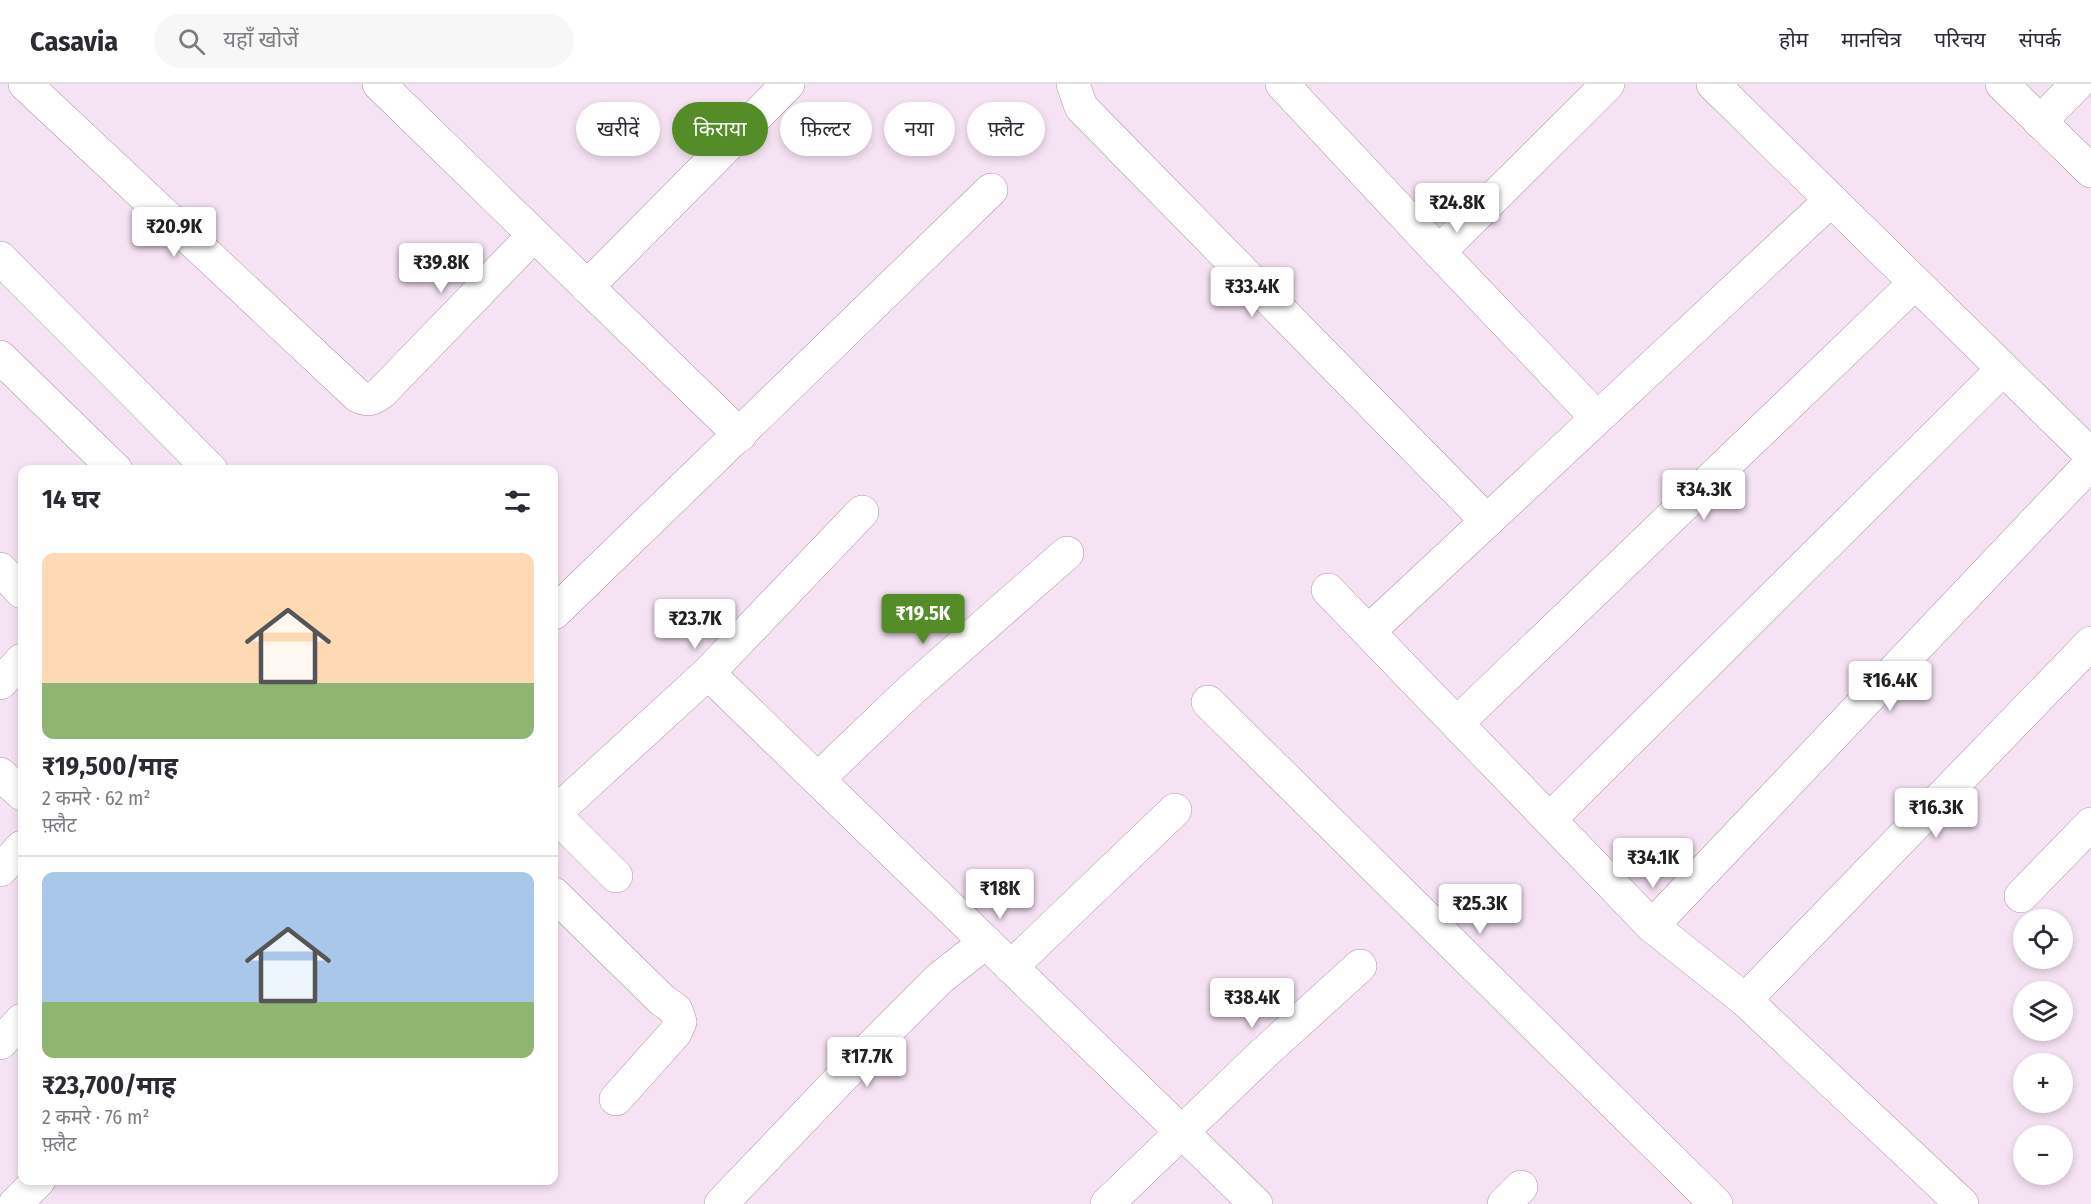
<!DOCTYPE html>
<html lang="hi">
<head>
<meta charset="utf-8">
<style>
	body { margin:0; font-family:"Fira Sans Condensed","Noto Sans Devanagari",sans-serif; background:#f7f7f7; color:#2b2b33; height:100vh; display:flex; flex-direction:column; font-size:22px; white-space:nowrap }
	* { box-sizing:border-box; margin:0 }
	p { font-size:20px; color:#7c7c81 }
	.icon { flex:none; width:33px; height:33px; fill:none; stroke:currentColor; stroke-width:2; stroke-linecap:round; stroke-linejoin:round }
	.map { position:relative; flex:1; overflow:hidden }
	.sheet { position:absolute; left:18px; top:381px; width:540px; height:720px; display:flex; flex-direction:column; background:#fff; border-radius:12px; box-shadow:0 3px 9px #0003 }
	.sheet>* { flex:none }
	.top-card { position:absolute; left:576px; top:18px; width:570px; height:54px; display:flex; gap:12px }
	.fabs { position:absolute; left:2013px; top:825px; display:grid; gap:12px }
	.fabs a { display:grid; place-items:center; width:60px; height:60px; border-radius:50%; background:#fff; box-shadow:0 3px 9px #0003; font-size:30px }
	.price { position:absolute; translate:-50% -51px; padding:0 14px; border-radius:6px; background:#fff; color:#222; font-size:20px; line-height:39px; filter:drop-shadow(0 2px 3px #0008) }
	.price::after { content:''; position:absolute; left:50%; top:36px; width:18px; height:14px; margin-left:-9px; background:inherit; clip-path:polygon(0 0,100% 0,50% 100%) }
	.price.current { background:#548c27; color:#fff }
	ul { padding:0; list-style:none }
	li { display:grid; align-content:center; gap:12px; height:318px; padding:0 24px }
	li+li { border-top:2px solid #e1e1e2 }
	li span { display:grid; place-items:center; height:186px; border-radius:12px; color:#555 }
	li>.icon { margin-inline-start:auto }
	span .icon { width:108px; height:108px; fill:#fffc; stroke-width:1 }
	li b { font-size:26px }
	h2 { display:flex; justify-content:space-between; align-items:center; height:72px; padding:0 24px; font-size:26px }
	.pill { padding:0 21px; border-radius:27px; background:#fff; box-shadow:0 3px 9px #0003; font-size:21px; line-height:54px }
	.pill.current { background:#548c27; color:#fff }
	header { display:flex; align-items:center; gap:36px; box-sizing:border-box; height:84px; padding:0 30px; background:#fff; border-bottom:2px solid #e1e1e2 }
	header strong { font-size:28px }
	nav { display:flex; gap:33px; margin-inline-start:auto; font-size:21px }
	.search { width:420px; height:54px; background:#f7f7f7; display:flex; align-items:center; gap:15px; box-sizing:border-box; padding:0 21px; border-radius:33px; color:#7c7c81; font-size:22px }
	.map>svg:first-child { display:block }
</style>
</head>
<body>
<header>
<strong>Casavia</strong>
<div class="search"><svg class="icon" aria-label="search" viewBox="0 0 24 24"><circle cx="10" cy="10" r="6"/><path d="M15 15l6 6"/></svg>यहाँ खोजें</div>
<nav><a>होम</a><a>मानचित्र</a><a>परिचय</a><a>संपर्क</a></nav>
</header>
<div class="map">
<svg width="2091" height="1120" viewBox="0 0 2091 1120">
	<rect width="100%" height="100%" fill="#f5e3f4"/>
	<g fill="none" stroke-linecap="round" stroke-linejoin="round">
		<defs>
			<g id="minor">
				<path d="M25,0L358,312C368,317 373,315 382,308L534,151"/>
				<polyline points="379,0 740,351"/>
				<polyline points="1073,0 1081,23 1487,437"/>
				<polyline points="1282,0 1439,168 1597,334"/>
				<polyline points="1713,0 2091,371"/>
				<polyline points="2002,0 2091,87"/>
				<polyline points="2040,38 2077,0"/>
				<polyline points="1439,168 1608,0"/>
				<polyline points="0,174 211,386"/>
				<polyline points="587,203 788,0"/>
				<polyline points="0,273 116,386"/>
				<polyline points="0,485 22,508"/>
				<polyline points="1328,506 1652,842 1745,916 1962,1120"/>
				<polyline points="554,529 991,106"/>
				<polyline points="1369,547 1831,116"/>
				<polyline points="708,589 1256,1120"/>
				<polyline points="0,599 22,576"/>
				<polyline points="1208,618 1716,1120"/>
				<polyline points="1457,639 1915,199"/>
				<polyline points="0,690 22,710"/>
				<polyline points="818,695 911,606 1067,469"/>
				<polyline points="554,730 708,589 862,428"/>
				<polyline points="554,730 616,792"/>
				<polyline points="1550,735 2003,285"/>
				<polyline points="0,786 22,763"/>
				<polyline points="554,810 662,916 676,926 680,938 675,949 616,1015"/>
				<polyline points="2021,812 2091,740"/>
				<polyline points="1652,842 2091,379"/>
				<polyline points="1011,883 1175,726"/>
				<polyline points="1745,916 2091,559"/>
				<polyline points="0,959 22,936"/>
				<polyline points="15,1120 39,1096"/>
				<polyline points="721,1120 865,969 940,894 986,858"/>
				<polyline points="1107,1120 1263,970 1360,882"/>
				<polyline points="1504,1120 1521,1103"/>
			</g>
		</defs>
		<!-- minor casing -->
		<use href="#minor" stroke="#a796a6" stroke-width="34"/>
		<!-- minor -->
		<use href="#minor" stroke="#fff" stroke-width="33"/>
	</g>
</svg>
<div class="fabs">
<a><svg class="icon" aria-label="locate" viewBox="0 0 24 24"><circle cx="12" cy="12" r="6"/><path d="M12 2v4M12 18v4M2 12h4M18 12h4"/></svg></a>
<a><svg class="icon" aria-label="layers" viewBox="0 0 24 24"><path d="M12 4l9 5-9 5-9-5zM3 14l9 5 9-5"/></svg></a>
<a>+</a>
<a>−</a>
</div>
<b class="price" style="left:1457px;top:150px">₹24.8K</b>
<b class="price" style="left:174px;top:174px">₹20.9K</b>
<b class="price" style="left:441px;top:210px">₹39.8K</b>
<b class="price" style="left:1252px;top:234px">₹33.4K</b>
<b class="price" style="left:1704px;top:437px">₹34.3K</b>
<b class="price current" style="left:923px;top:561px">₹19.5K</b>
<b class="price" style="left:695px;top:566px">₹23.7K</b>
<b class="price" style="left:1890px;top:628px">₹16.4K</b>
<b class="price" style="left:1936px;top:755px">₹16.3K</b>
<b class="price" style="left:1653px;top:805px">₹34.1K</b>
<b class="price" style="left:1000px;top:836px">₹18K</b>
<b class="price" style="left:1480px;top:851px">₹25.3K</b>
<b class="price" style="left:1252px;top:945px">₹38.4K</b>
<b class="price" style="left:867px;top:1004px">₹17.7K</b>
<div class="top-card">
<a class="pill">खरीदें</a>
<a class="pill current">किराया</a>
<a class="pill">फ़िल्टर</a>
<a class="pill">नया</a>
<a class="pill">फ़्लैट</a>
</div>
<section class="sheet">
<h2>14 घर<svg class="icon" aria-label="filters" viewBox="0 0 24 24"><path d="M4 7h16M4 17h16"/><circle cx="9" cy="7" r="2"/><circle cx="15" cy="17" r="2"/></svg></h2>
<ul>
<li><span style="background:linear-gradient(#ffd9b3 70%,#8fb573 0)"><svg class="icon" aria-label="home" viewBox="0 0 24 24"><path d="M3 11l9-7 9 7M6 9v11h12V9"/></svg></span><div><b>₹19,500/माह</b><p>2 कमरे · 62 m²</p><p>फ़्लैट</p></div></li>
<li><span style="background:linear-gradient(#a9c7e8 70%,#8fb573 0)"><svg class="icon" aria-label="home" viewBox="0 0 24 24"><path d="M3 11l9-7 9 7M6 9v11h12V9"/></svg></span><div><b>₹23,700/माह</b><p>2 कमरे · 76 m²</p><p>फ़्लैट</p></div></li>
</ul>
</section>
</div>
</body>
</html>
